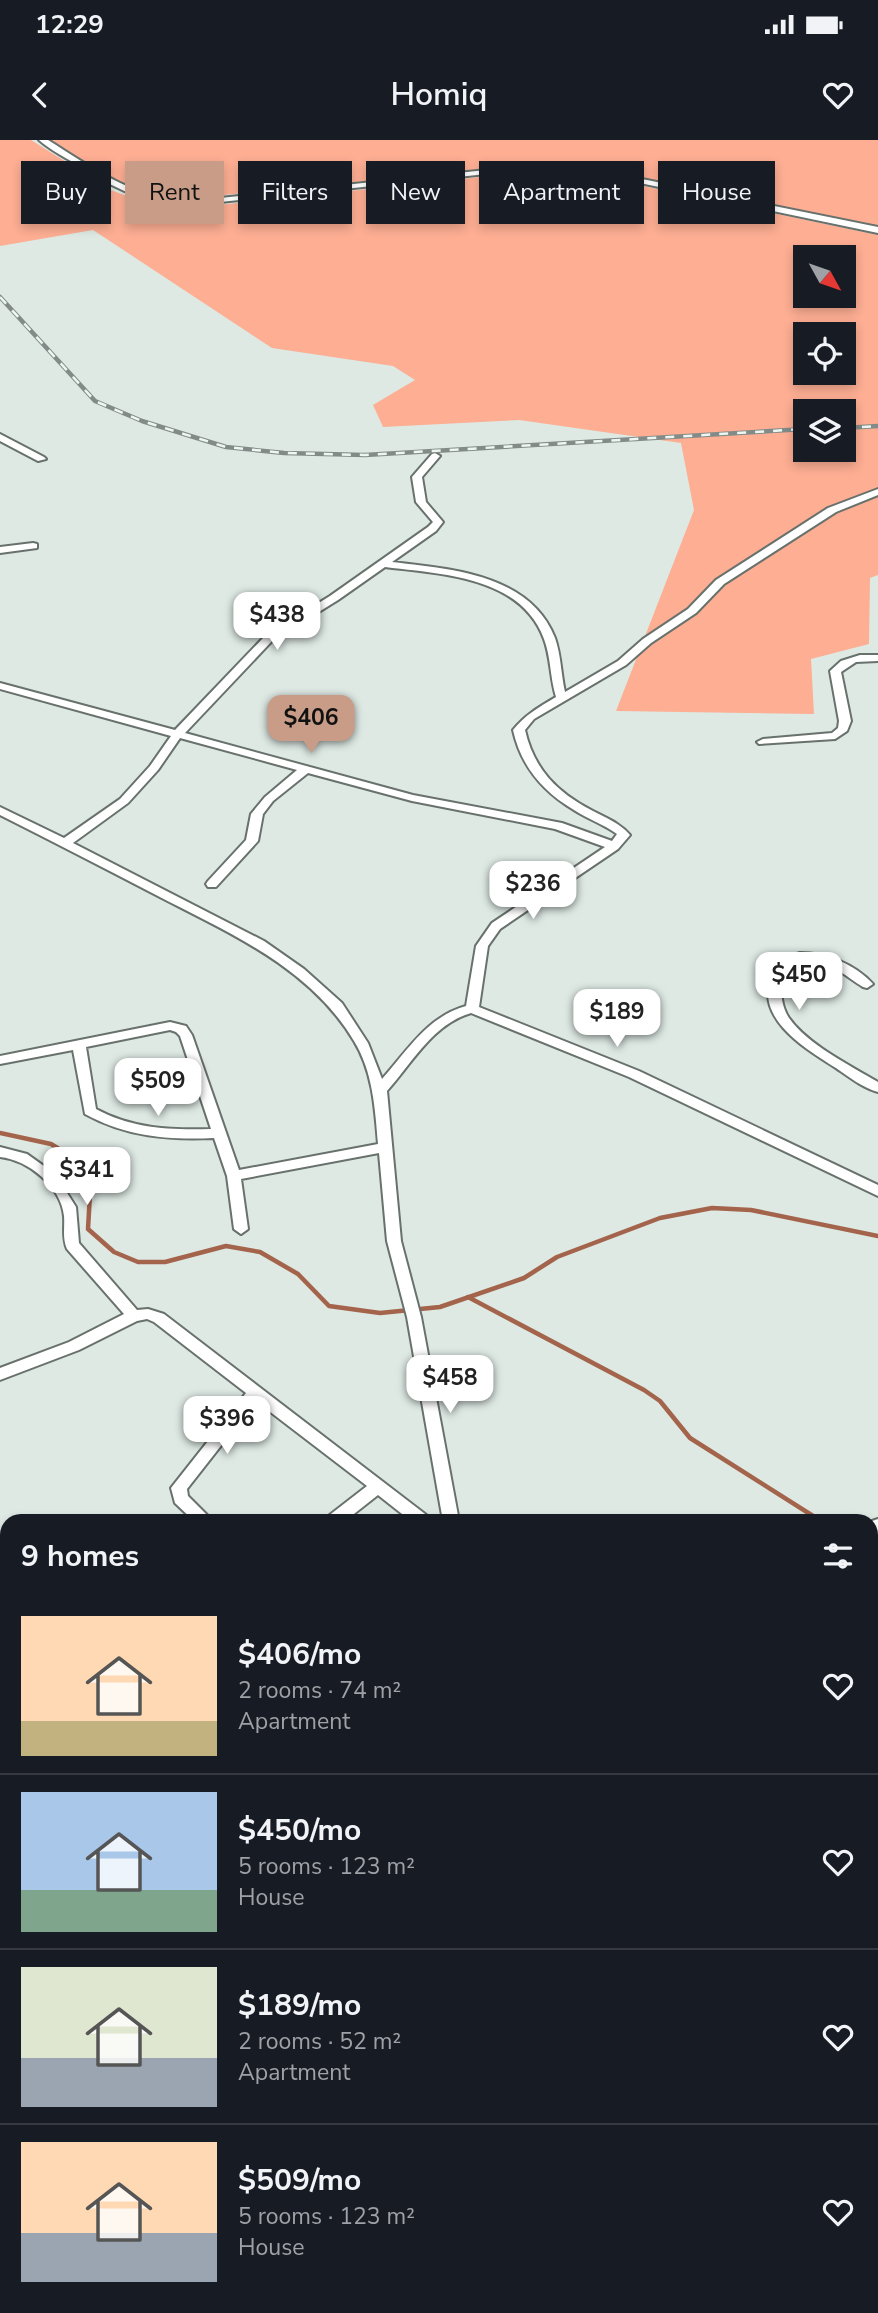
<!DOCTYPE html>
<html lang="en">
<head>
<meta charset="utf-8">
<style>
	body { margin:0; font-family:"Nunito Sans",sans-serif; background:#20242c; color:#f1f3f6; height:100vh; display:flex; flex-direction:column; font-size:26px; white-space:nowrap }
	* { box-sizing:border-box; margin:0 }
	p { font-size:23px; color:#9ea1a6 }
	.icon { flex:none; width:38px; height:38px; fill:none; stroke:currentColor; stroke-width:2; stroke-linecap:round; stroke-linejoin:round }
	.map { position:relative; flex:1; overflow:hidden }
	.panel { position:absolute; left:0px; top:1374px; width:878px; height:800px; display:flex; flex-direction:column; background:#171b24; border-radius:21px 21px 0 0; box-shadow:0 4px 10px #0003 }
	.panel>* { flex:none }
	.guide { position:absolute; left:21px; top:21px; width:836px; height:63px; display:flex; gap:14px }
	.needle { width:46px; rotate:130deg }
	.buttons { position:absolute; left:793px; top:105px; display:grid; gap:14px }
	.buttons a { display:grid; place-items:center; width:63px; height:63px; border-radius:0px; background:#171b24; box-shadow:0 4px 10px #0003; font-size:35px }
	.price { position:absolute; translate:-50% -60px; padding:0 16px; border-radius:14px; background:#fff; color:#222; font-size:23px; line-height:46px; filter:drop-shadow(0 2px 4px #0008) }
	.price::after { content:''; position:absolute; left:50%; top:42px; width:21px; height:16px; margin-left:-10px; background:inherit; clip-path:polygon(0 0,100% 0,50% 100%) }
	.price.on { background:#c89c87; color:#111 }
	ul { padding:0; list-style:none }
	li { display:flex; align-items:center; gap:21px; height:175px; padding:0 21px }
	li+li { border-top:2px solid #363941 }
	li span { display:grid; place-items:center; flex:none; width:196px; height:140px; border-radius:0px; color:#555 }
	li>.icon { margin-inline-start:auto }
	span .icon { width:84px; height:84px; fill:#fffc; stroke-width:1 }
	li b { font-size:30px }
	h2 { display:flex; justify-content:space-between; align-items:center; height:84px; padding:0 21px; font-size:30px }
	.chip { padding:0 24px; border-radius:0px; background:#171b24; box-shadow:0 4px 10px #0003; font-size:24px; line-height:63px }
	.chip.on { background:#c89c87; color:#111 }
	.status { display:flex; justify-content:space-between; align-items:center; height:49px; padding:0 35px; background:#171b24; direction:ltr }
	.status svg { height:19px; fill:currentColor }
	header { display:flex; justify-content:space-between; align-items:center; height:91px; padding:0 21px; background:#171b24; font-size:32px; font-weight:600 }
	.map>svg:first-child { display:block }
</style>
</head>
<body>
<div class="status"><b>12:29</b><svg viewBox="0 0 49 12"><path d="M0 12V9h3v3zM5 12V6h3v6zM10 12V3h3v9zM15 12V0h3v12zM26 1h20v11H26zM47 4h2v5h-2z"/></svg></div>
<header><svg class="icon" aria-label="back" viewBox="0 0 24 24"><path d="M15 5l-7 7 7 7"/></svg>Homiq<svg class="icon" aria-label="heart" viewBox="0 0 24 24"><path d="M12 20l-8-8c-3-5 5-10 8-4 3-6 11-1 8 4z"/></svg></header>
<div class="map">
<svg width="878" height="2173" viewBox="0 0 878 2173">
	<rect width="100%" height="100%" fill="#dee9e4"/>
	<!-- green -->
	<g fill="#fdae93" fill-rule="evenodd">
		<path d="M0,0H31L111,50L158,68L181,69L527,32L571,31L878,95V435L870,438L869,504L811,519L814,574L616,571L694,370L681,303L519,280L383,287L373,265L415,240L393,226L272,208L93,90L0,106ZM805,117H844V156H805ZM805,194H844V233H805ZM805,271H844V310H805Z"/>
		<polygon points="50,0 878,0 878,87 574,24 524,25 165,61 124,46"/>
	</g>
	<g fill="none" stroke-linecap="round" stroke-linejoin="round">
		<!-- stream-far1 -->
		<g stroke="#a3644b" stroke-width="4.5">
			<polyline points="0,993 51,1004 85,1025 90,1054 88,1089 114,1112 138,1122 165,1122 226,1106 260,1112 298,1134 329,1166 380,1173 440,1167 524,1138 557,1117 660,1078 712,1068 751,1070 878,1096"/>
			<polyline points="468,1157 644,1250 660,1261 690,1298 821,1381"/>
			<polyline points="872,1408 878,1411"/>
		</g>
		<!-- stream -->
		<g stroke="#a3644b" stroke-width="5">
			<polyline points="0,1778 7,1781"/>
			<polyline points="872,2063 878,2066"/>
			<polyline points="557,2166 560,2173"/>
		</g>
		<defs>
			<g id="minor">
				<path d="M39,0H48C91,27 131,56 182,62L525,26L573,25L878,87V93L573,29L525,30L182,66C140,62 106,44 71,21C60,15 48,8 39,0Z"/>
				<polygon points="0,294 44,317 46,319 38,321 0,301"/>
				<path d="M435,313L440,316L422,337L426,362L443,382L436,391L392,422C451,429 530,434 555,498C561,515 561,534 565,552L618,521L643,499L688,469L716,440L828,368L878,349V355L836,372L724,444L696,473L651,503L626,525L534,579L525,590C534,630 558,653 593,671C606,678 620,683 630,695L618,709L500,789L488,806L479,867L639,931L878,1045V1056L629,937L471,873C433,884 412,923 387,951L401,1101L421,1177L459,1381H443L407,1177L387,1101L379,1013L241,1039L248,1089L241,1094L234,1089L227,1036L214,998C168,1000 127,997 85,974L73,910L0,924V916L170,882L186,886L192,895L239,1030L378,1004C375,968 373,932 354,901C310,827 229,793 156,755C104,728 52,701 0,675V667L64,698L120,659L150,626L171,596L0,549V543L175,590L264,497L330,456L428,387L433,382L416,362L412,337L432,314ZM385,427C440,434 521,436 544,499C551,517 550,538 556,557C539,567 525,575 513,590C521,626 542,651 574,670C588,679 603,684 617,694L612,701L562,683L413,655L185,593L272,501L338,460ZM180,598L297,630L265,657L251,674L246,700L208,741L206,744L208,747H216L258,701L263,674L273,661L308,633L412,661L555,689L605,707L492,783L476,806L466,866C427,877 408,910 382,939L368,903L342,863L304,829L264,801L73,703L128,663L158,630ZM170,890L176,892L180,896L211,989C170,990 133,989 96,969L86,907Z"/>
				<polygon points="33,403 37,404 37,408 0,413 0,407"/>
				<polygon points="860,515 878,515 878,521 856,522 841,532 851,581 847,591 835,599 759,604 757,602 763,599 832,593 838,588 839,581 830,531 841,521"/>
				<path d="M800,813C827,813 855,824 873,844L867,848L863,847C848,838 832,823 815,821C781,816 774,855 789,878C807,904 851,926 878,942V952C863,948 849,937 836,928C806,909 753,878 772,835C778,821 787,816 800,813Z"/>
				<path d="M0,1007L27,1014L55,1034L76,1067L79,1103L137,1170L148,1169L164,1174L429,1377L431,1381H411L378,1355L345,1381H325L327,1377L367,1346L256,1261L187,1349L188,1356L213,1381H194L175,1363L171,1348L246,1253L154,1182L147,1179L137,1181L79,1210L0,1240V1228L69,1202L124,1174L67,1109C62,1098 65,1087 64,1076C61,1046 28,1020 0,1017Z"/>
				<polygon points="878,1379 878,1395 872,1397 872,1381"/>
				<polygon points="7,1482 7,1496 0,1499 0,1485"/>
				<polygon points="0,1509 7,1512 7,1531 0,1528"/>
				<polygon points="872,1747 878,1749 878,1768 872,1766"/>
				<polygon points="872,2083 878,2086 878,2109 872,2106"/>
				<polygon points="878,2118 878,2144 872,2147 872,2121"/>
				<polygon points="254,2166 276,2166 279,2173 257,2173"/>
				<polygon points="675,2166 699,2166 702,2173 678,2173"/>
				<polygon points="841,2166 861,2166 858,2173 838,2173"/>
			</g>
		</defs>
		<!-- minor casing -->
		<use href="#minor" stroke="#68716c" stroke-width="4"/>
		<!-- minor -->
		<use href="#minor" fill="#fff" fill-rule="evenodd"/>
		<defs>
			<g id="rail">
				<polyline points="0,157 95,261 142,281 226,307 284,313 365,315 805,289"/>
				<polyline points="844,288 878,286"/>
			</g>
		</defs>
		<!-- rail casing -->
		<use href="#rail" stroke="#838b88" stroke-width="4.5"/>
		<!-- rail -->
		<use href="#rail" stroke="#ecf7f1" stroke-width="2.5" stroke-dasharray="9" stroke-linecap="butt"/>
	</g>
</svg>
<div class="buttons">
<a><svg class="needle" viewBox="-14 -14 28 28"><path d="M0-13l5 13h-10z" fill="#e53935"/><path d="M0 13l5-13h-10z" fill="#9ea1a6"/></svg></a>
<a><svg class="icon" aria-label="locate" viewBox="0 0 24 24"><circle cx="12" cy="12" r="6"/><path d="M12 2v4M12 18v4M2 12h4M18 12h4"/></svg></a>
<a><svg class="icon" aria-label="layers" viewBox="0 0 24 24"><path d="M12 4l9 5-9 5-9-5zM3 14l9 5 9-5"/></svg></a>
</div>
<b class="price" style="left:277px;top:512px">$438</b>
<b class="price on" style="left:311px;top:615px">$406</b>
<b class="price" style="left:533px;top:781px">$236</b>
<b class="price" style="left:799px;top:872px">$450</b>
<b class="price" style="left:617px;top:909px">$189</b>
<b class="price" style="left:158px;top:978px">$509</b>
<b class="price" style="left:87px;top:1067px">$341</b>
<b class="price" style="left:450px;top:1275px">$458</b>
<b class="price" style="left:227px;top:1316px">$396</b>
<div class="guide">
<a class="chip">Buy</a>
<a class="chip on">Rent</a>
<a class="chip">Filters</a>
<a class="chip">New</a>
<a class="chip">Apartment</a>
<a class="chip">House</a>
</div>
<section class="panel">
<h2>9 homes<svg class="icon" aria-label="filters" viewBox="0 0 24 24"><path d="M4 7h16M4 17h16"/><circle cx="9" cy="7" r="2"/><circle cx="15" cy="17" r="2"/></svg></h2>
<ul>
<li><span style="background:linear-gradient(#ffd9b3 75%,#c2b280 0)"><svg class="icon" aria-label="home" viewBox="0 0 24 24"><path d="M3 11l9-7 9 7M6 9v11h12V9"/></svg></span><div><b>$406/mo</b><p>2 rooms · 74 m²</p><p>Apartment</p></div><svg class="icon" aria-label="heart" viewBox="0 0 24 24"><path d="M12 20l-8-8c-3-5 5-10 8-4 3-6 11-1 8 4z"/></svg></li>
<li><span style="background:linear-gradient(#a9c7e8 70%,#7fa58c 0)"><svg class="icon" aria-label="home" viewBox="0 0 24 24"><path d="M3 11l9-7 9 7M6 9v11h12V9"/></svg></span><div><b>$450/mo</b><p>5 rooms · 123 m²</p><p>House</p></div><svg class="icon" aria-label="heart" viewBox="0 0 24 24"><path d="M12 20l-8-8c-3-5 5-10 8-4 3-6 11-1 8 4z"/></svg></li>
<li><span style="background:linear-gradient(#dfe7d0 65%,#9aa5b1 0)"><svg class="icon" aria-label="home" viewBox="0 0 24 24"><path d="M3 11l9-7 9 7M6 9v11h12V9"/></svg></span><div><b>$189/mo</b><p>2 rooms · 52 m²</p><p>Apartment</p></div><svg class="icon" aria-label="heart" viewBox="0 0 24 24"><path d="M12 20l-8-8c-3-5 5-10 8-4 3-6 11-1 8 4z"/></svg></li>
<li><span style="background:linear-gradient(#ffd9b3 65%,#9aa5b1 0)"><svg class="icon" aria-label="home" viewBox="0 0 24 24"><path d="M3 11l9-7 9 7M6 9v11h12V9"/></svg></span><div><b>$509/mo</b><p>5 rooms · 123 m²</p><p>House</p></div><svg class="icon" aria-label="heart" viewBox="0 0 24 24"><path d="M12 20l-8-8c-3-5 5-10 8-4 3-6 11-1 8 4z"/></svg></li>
</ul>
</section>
</div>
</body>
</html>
